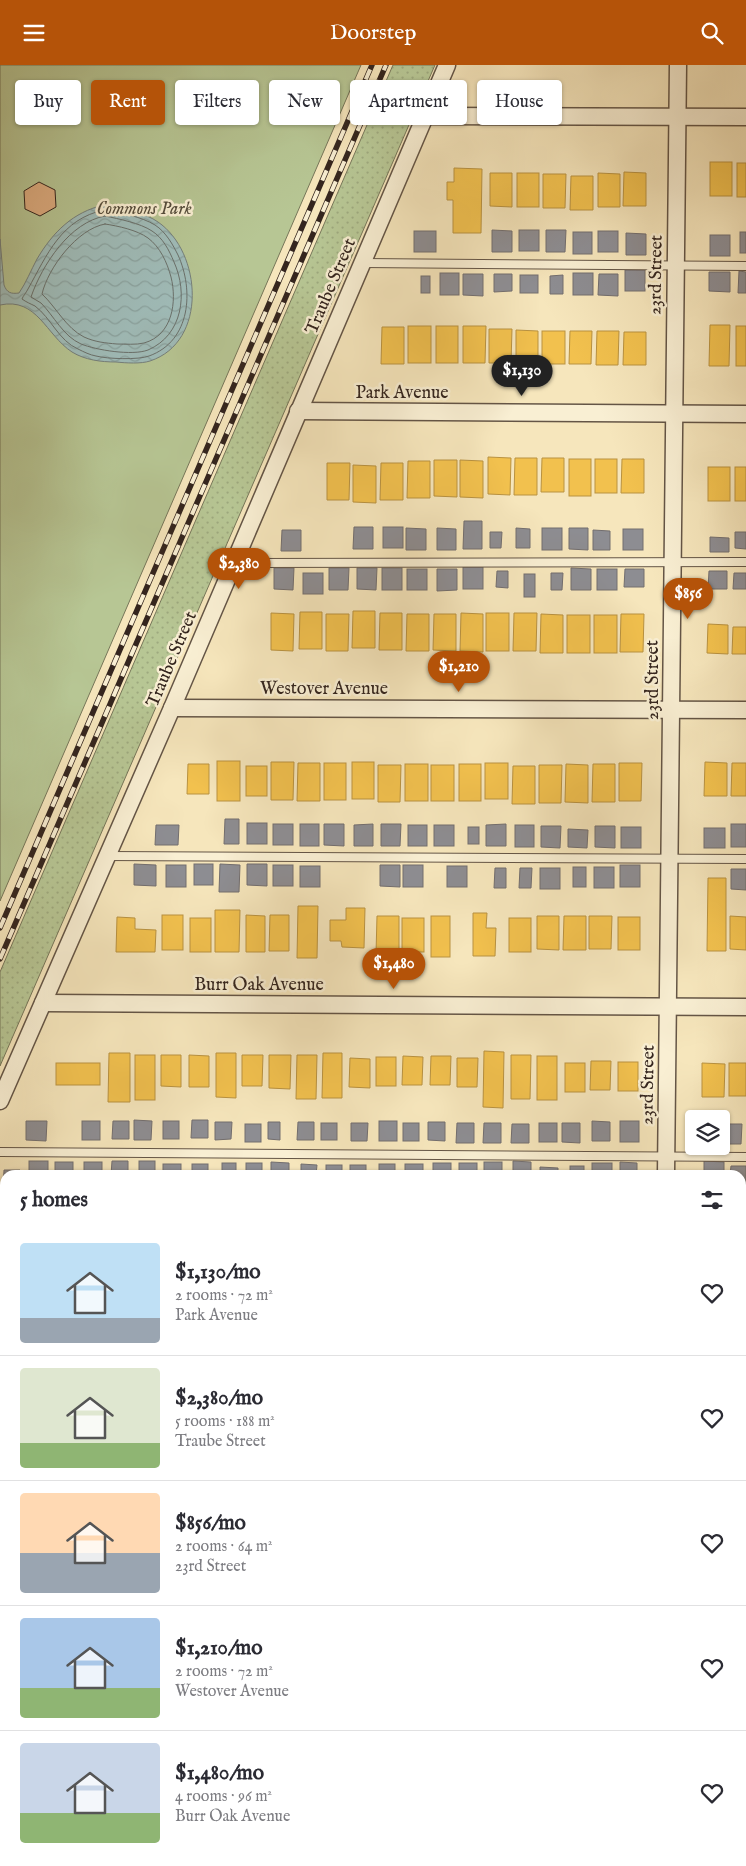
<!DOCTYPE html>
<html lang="en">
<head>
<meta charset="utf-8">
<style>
	body { margin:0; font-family:"IM FELL English",serif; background:#f7f7f7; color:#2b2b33; height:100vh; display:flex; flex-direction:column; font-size:19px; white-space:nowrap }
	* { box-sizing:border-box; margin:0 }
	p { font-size:16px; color:#7c7c81 }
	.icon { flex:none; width:28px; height:28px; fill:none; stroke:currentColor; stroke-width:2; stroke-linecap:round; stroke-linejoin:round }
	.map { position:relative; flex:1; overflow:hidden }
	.drawer { position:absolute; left:0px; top:1105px; width:746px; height:696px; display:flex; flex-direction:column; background:#fff; border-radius:15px 15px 0 0; box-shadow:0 1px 4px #0004 }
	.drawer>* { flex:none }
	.guide { position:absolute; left:15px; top:15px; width:716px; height:45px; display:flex; gap:10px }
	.controls { position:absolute; left:685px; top:1045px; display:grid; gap:10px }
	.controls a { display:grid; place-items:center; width:45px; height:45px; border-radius:5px; background:#fff; box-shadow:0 1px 4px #0004; font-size:25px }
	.price { position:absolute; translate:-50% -42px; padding:0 11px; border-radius:18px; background:#b45309; color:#fff; font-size:16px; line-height:32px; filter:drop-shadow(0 1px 2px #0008) }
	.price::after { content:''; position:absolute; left:50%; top:30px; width:15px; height:11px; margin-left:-8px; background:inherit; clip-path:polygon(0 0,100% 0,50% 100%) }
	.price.on { background:#222; color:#fff }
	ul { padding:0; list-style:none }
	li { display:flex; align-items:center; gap:15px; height:125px; padding:0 20px }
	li+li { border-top:1px solid #e1e1e2 }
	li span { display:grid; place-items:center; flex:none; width:140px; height:100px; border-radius:5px; color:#555 }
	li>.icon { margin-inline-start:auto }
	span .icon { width:60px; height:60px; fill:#fffc; stroke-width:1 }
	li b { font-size:21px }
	h2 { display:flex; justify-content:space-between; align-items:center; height:60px; padding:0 20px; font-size:21px }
	.chip { padding:0 18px; border-radius:5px; background:#fff; box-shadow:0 1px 4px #0004; font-size:18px; line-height:45px }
	.chip.on { background:#b45309; color:#fff }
	header { display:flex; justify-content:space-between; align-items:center; height:65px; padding:0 20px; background:#b45309; color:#fff; font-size:22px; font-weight:600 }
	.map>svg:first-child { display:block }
</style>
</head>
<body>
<header><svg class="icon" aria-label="menu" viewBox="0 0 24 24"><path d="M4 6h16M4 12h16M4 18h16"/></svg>Doorstep<svg class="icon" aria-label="search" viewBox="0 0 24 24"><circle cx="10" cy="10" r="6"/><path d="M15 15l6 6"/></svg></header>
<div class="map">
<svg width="746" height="1801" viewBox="0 0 746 1801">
	<defs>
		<pattern id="grass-dots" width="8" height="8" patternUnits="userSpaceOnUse" patternTransform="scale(1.25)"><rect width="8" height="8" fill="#b7c694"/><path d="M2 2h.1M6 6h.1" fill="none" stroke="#9eaa7f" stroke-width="1.8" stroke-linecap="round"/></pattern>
		<pattern id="water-waves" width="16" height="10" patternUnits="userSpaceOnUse" patternTransform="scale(1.25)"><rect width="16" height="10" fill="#a0bdba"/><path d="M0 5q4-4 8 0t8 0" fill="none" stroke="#8aa29f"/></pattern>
	</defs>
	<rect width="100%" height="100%" fill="#f6e6bc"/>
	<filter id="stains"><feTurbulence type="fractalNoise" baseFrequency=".004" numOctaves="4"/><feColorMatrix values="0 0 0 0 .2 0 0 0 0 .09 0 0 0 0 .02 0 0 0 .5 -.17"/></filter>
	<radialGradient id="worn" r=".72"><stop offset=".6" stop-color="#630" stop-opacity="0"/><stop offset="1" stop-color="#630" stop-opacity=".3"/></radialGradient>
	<!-- grass -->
	<polygon fill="url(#grass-dots)" stroke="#767659" points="393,0 435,0 0,1001 0,907"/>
	<!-- park -->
	<polygon fill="#b7c694" stroke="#767659" points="0,0 361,0 0,836"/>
	<!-- water -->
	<path fill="url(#water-waves)" stroke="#75807c" d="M104,140C119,142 146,148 158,157C202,187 208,277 150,296C141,299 126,298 116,297C101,297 85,295 72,287C46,270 37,232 0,240V174L4,220C7,228 11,229 19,228C26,218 31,205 37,194C53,167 73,147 104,140Z"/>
	<!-- homes -->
	<g fill="#f2c14e" stroke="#b99240">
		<rect x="710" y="97" width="22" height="34"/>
		<rect x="737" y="98" width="9" height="34"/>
		<polygon points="454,103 482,104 481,168 453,168 453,135 447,135 447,117 454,117"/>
		<polygon points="624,107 646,108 646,141 623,141"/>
		<polygon points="490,108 512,108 512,142 490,141"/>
		<rect x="517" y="108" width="22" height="34"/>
		<polygon points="598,108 620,109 620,142 598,142"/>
		<polygon points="543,109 566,109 565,143 543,143"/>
		<polygon points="571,111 593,111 593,145 570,145"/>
		<polygon points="710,260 730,260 729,301 709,301"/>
		<rect x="408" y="261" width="23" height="37"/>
		<rect x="436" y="261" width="22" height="37"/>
		<polygon points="463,261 486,261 485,298 463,298"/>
		<rect x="736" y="261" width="10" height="40"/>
		<polygon points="382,262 404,262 404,299 381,299"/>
		<polygon points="489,264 512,264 511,298 489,298"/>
		<polygon points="516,265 538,266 538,299 516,299"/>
		<rect x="542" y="266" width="23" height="33"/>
		<polygon points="570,266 592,266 591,299 569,299"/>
		<polygon points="597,266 619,266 618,300 596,300"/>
		<polygon points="624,267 646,267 646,300 623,300"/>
		<polygon points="488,392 511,393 510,430 488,429"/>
		<polygon points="515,393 537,393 537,430 514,430"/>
		<polygon points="542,393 564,393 564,427 541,427"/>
		<rect x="569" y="394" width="22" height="37"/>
		<rect x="595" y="394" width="22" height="34"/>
		<polygon points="622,394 644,394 644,428 621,428"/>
		<polygon points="434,395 457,395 457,432 434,431"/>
		<polygon points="460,395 483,396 483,433 460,432"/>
		<polygon points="408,396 430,396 430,433 407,433"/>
		<polygon points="327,398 350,398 349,435 327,435"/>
		<polygon points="381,398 403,398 403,435 380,435"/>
		<polygon points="353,400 376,401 376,438 353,437"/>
		<rect x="708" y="402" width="22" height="34"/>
		<rect x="735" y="402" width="11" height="34"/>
		<polygon points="353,546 375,546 375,583 352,583"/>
		<polygon points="300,547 322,547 322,584 299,584"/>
		<polygon points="271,548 294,549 293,586 271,585"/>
		<polygon points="380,548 402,548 402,585 379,585"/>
		<polygon points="461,548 483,549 483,587 460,586"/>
		<rect x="486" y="548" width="23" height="38"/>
		<polygon points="514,548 537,548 536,586 513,586"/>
		<polygon points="326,549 349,549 348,586 326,586"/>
		<polygon points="407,549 429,549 429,586 406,586"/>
		<polygon points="434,549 456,549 456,586 433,585"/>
		<polygon points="541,549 563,550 563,588 540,588"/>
		<polygon points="621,549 644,549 643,587 620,587"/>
		<rect x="567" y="550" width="23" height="38"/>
		<rect x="594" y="550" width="23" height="38"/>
		<polygon points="708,559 728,560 728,589 707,588"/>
		<polygon points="733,562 746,562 746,589 732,589"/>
		<rect x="217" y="696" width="23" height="40"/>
		<polygon points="271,697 294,697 293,735 271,735"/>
		<rect x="352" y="697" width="22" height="37"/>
		<polygon points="705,697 727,698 727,731 704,731"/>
		<polygon points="298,698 320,698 320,736 297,736"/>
		<rect x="324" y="698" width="22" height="37"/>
		<rect x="485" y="698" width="23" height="36"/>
		<polygon points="619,698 642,698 641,736 619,736"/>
		<polygon points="732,698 746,698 746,731 731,731"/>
		<polygon points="188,699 209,699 209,729 187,729"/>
		<rect x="405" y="699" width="23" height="37"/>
		<rect x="459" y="699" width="22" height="37"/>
		<polygon points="566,699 588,700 588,738 565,737"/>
		<polygon points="593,699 615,699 615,737 592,737"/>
		<polygon points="378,700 401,700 400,737 378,737"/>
		<rect x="431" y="700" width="23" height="36"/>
		<polygon points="539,700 562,700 561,738 539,738"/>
		<rect x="246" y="701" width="21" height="30"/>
		<polygon points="513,701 535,701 535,739 512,739"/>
		<polygon points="708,813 726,813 726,886 707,886"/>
		<polygon points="298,841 318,841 317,893 297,893"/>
		<polygon points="346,843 365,843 364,883 342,882 341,876 330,876 330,855 346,855"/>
		<polygon points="215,845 240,845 239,887 215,887"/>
		<polygon points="473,848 487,848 486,863 496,863 495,891 473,891"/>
		<rect x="162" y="850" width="21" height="35"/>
		<polygon points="246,850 265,851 265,887 246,887"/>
		<polygon points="270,850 289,850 289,886 269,886"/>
		<polygon points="377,851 399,851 399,889 376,889"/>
		<rect x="431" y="851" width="19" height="41"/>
		<polygon points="537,851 559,851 559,885 537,884"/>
		<polygon points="564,851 586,851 586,885 563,885"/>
		<polygon points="589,851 612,851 611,884 589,884"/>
		<polygon points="730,851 746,852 746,885 730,884"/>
		<polygon points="117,852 135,853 135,864 156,865 155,887 116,887"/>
		<rect x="618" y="852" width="22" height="33"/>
		<rect x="190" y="853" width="21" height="34"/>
		<rect x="402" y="853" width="22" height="34"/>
		<rect x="509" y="853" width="22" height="34"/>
		<polygon points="484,986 504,987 503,1043 483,1042"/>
		<polygon points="109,988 130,988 130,1037 108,1037"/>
		<polygon points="216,988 236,988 236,1033 216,1032"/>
		<polygon points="323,988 342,988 342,1033 322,1033"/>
		<rect x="135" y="990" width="20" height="45"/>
		<polygon points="161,990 181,990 181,1022 161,1021"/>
		<polygon points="189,990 209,991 209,1022 189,1022"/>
		<polygon points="242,990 263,990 262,1021 242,1021"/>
		<polygon points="269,990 291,990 290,1024 269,1023"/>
		<polygon points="297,990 317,990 316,1034 296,1034"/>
		<polygon points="511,990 531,990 530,1034 511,1034"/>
		<polygon points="403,991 423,992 422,1020 402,1020"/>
		<polygon points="431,991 451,991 450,1020 430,1020"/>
		<rect x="537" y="991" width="20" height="44"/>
		<rect x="376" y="992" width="20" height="29"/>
		<polygon points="350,993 370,994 370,1023 349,1022"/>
		<polygon points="457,993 478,993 477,1022 457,1022"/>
		<polygon points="591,996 611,996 610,1025 590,1025"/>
		<rect x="618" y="997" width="20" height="29"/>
		<rect x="56" y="998" width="44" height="22"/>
		<rect x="565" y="998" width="20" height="29"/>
		<polygon points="702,998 725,999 724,1032 702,1032"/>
		<rect x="729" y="998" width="17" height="33"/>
		<rect x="0" y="1137" width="5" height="44"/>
		<rect x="741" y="1159" width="5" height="26"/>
		<rect x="0" y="1283" width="5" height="33"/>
		<rect x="741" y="1292" width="5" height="37"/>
		<polygon points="0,1443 5,1444 5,1477 0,1477"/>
		<rect x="741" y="1451" width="5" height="37"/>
		<rect x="0" y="1581" width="5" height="33"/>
		<rect x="741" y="1591" width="5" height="45"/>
		<polygon points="741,1740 746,1740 745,1785 741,1785"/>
		<rect x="0" y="1742" width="5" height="37"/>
	</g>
	<!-- industry -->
	<g fill="#8d8d92" stroke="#726e6f">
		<polygon points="492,165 512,166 512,187 492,187"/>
		<rect x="519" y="165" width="20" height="21"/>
		<polygon points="546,165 566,165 565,187 546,187"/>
		<rect x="414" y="166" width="22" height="21"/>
		<rect x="598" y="166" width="20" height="21"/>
		<rect x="573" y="167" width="19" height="22"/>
		<rect x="740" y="167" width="6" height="21"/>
		<polygon points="626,168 646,169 646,190 626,190"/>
		<rect x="710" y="170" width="20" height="21"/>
		<rect x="625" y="205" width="20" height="21"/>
		<polygon points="739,206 746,207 746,228 738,228"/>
		<polygon points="709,207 730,207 730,227 709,226"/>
		<rect x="440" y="208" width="19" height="22"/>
		<rect x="573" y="208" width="20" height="22"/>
		<polygon points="463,209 483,209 483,231 463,230"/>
		<polygon points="494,209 512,209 512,226 494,227"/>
		<polygon points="599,209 618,209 618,231 598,230"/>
		<rect x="520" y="210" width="18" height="18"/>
		<polygon points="563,210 563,229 550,229 550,211"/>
		<rect x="421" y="211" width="9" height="17"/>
		<polygon points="464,456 482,456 482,484 463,484"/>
		<polygon points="354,462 373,462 373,484 353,484"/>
		<rect x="383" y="462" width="20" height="21"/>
		<polygon points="406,463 426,464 426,485 406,485"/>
		<polygon points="437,463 456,464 456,485 437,485"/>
		<polygon points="516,463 530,464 530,483 516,483"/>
		<rect x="542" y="463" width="20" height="22"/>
		<polygon points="569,463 588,463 588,485 569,484"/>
		<rect x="623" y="464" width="20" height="21"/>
		<polygon points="282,465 301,465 301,486 281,486"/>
		<polygon points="593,465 610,466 610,485 593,485"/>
		<polygon points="490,467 502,467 501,483 490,483"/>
		<polygon points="735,467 746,467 746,484 735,483"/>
		<polygon points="710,472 729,473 729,487 710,487"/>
		<rect x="463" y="502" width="20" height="22"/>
		<polygon points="274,503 294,503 293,525 274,524"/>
		<polygon points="329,503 349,503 348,525 329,525"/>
		<polygon points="357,503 377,503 376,525 357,524"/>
		<rect x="382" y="503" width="20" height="22"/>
		<polygon points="571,503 591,504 591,525 571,525"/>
		<rect x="407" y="504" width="20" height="21"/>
		<polygon points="437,504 457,504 457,525 437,526"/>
		<rect x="597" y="504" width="20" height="21"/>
		<polygon points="625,504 644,504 644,522 624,522"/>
		<polygon points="497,506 508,506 508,523 496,522"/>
		<polygon points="709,506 727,506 727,524 708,524"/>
		<rect x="303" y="508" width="20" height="21"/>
		<polygon points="551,508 563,508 562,525 551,525"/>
		<polygon points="734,508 746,508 746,524 733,524"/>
		<rect x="524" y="509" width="11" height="23"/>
		<polygon points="225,754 239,754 239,779 224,779"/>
		<rect x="247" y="758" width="20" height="21"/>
		<rect x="273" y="759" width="20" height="21"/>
		<rect x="300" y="759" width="19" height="22"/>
		<polygon points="324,759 344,759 344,781 324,780"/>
		<polygon points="373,759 373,781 354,781 354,760"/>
		<polygon points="381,759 401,759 400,781 381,781"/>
		<polygon points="506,759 506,781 486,781 486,760"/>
		<rect x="731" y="759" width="15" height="23"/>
		<polygon points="156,760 179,760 178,780 155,780"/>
		<rect x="408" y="760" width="19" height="21"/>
		<rect x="434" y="760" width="20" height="21"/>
		<rect x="515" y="760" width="19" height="22"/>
		<polygon points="541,761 561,761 560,783 541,782"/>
		<polygon points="595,761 615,761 615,783 595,782"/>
		<rect x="468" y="762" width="11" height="17"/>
		<rect x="621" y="762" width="20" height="21"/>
		<rect x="704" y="763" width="21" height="20"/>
		<polygon points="568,764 588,765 587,783 568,782"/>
		<polygon points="134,799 156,800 156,821 134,820"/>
		<rect x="194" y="799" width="19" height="21"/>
		<polygon points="220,799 240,800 239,827 219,827"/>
		<polygon points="247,799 267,799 267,821 247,820"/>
		<rect x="166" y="800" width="20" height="22"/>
		<rect x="273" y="800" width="20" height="21"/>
		<polygon points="380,800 400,800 400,822 380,821"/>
		<rect x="403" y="800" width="20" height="22"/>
		<rect x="620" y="800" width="20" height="22"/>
		<rect x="300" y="801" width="20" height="21"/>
		<rect x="447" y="801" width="20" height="21"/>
		<rect x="573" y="802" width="13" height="20"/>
		<rect x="594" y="802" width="20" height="21"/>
		<polygon points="495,803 506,803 506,823 494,823"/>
		<polygon points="520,803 532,803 531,823 519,823"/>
		<rect x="540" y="803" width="20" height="21"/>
		<polygon points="731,804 746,804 746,825 731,824"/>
		<polygon points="134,1055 152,1056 151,1075 134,1075"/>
		<polygon points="192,1055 208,1055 208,1073 191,1073"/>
		<polygon points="26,1056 47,1056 46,1076 26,1075"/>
		<rect x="82" y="1056" width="18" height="19"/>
		<polygon points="113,1056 129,1056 129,1074 112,1074"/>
		<rect x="163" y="1056" width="16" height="18"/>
		<rect x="379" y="1056" width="18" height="20"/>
		<polygon points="592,1056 610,1057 610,1076 592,1076"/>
		<rect x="620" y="1056" width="19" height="21"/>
		<polygon points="215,1057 232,1057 231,1074 215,1075"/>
		<polygon points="268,1057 280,1057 280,1075 268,1074"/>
		<polygon points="298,1057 314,1057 314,1075 297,1075"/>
		<polygon points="428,1057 445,1057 445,1076 428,1075"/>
		<rect x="321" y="1058" width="16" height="17"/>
		<polygon points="351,1058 368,1058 367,1076 351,1076"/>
		<rect x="403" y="1058" width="16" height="18"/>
		<polygon points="457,1058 474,1058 474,1078 456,1078"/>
		<polygon points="484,1058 501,1058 501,1078 483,1078"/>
		<rect x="539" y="1058" width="18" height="19"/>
		<polygon points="562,1058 580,1058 580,1078 562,1077"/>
		<rect x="245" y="1059" width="16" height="18"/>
		<polygon points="512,1059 529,1059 529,1078 511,1078"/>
		<polygon points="729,1059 742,1059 741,1079 728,1079"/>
		<rect x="29" y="1096" width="19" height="14"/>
		<polygon points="112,1096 128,1096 128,1110 111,1110"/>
		<rect x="139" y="1096" width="16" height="14"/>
		<polygon points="513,1096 531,1097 531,1110 513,1110"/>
		<polygon points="704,1096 724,1097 724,1110 704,1110"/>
		<rect x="55" y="1097" width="18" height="13"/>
		<rect x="84" y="1097" width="18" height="13"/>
		<polygon points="271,1097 289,1098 289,1110 271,1110"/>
		<rect x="484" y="1097" width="18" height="13"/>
		<polygon points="620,1097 637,1098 637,1110 620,1110"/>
		<rect x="222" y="1098" width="14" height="12"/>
		<rect x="246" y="1098" width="16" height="12"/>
		<rect x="433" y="1098" width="18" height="12"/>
		<rect x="459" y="1098" width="18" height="12"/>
		<rect x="592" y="1098" width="20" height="12"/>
		<rect x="163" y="1099" width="18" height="11"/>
		<rect x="192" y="1099" width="16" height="11"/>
		<polygon points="301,1099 317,1100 316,1110 301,1110"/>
		<rect x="379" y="1099" width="16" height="11"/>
		<rect x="405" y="1099" width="18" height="11"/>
		<rect x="326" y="1100" width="16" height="10"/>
		<rect x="350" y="1100" width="16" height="10"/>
		<rect x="570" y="1101" width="14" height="9"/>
		<polygon points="731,1101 746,1101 746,1122 741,1122 741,1110 730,1110"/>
		<polygon points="540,1102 558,1103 558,1110 540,1110"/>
		<polygon points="4,1105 20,1105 20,1110 5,1110 5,1127 3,1127"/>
		<rect x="0" y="1347" width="5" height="21"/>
		<rect x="741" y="1356" width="5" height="22"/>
		<polygon points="741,1398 744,1398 743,1415 741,1415"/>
		<polygon points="2,1647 5,1647 5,1667 1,1667"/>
		<rect x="741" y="1653" width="4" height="19"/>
		<rect x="0" y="1689" width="5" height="20"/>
		<rect x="741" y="1694" width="5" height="19"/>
	</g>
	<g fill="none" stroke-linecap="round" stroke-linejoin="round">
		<!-- shore -->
		<g stroke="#6a716c" stroke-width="1">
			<path d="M104,145C119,147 142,152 155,160C166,167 173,180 178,190C194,225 191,276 149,291C139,295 107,294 96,291C90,290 84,287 78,284C59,276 51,253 35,241C31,239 26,237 22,234C23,231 26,228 28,224C47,190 61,154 104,145Z"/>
			<path d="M105,151C119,154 140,158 152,166C163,173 169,185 174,197C188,228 183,270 148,285C132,291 96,285 81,279C63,271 54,251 41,238C38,236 34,234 31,232C42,200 70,157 105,151Z"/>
			<path d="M105,159C118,161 137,165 148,173C160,182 167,197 171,212C177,236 173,270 144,278C136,280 125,279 117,279C105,278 95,277 84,272C66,263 56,242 42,229C48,203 77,164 105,159Z"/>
		</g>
	</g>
	<!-- building -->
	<polygon fill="#dcac80" stroke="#34251e" points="39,117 55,125 56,142 40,151 25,144 24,126"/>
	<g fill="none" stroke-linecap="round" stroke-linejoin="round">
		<defs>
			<g id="lane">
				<polyline points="363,198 746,201"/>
				<polyline points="233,498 746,497"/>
				<polyline points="107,791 746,794"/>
				<polyline points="0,1087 746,1092"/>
				<polyline points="0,1383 5,1383"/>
				<polyline points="741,1387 746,1387"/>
				<polyline points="0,1680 5,1680"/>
				<polyline points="741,1684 746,1684"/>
			</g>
			<g id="street">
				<polyline points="425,51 746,52"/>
				<polyline points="298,346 746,349"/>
				<polyline points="172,643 746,645"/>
				<polyline points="43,938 746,942"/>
				<polyline points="0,1036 172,643 447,0"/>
				<polyline points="666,1110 678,0"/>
				<polyline points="0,1234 5,1234"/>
				<polyline points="741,1238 746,1238"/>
				<polyline points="0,1529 5,1529"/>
				<polyline points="741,1536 746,1536"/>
				<polyline points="662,1801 662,1796"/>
			</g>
		</defs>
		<!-- lane casing -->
		<use href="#lane" stroke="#645546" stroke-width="10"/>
		<!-- street casing -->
		<use href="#street" stroke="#645546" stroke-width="19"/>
		<!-- lane -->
		<use href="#lane" stroke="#f9efd3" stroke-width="8"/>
		<!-- street -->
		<use href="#street" stroke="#f9efd3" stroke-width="16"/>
		<defs>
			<g id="rail">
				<polyline points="0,863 372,0"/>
				<polyline points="0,894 386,0"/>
			</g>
		</defs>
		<!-- rail casing -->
		<use href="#rail" stroke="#34251e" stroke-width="5.5"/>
		<!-- rail -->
		<use href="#rail" stroke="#f9efd3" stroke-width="4" stroke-dasharray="11" stroke-linecap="butt"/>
	</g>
	<g text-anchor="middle" stroke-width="5" stroke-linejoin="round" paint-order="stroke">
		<!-- park labels -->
		<g font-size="18" font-style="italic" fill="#554d3c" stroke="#f9efd3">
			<text x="144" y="149">Commons Park</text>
		</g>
		<!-- street labels -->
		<g font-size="18" fill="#34251e" stroke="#f9efd3">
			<text transform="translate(655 210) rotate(-89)" y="6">23rd Street</text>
			<text transform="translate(330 221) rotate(-67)" y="6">Traube Street</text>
			<text x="402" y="333">Park Avenue</text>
			<text transform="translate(171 594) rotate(-67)" y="6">Traube Street</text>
			<text transform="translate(652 615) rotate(-90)" y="6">23rd Street</text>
			<text x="324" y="629">Westover Avenue</text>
			<text x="259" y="925">Burr Oak Avenue</text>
			<text transform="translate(647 1020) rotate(-89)" y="6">23rd Street</text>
		</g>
	</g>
	<rect width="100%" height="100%" filter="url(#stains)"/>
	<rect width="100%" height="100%" fill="url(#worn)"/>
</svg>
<div class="controls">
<a><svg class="icon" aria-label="layers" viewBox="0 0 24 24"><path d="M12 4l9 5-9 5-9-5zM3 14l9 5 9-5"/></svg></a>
</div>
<b class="price on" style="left:522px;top:332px">$1,130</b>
<b class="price" style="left:239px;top:525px">$2,380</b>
<b class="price" style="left:688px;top:555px">$856</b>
<b class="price" style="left:459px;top:628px">$1,210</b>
<b class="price" style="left:394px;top:925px">$1,480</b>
<div class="guide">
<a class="chip">Buy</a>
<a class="chip on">Rent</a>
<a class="chip">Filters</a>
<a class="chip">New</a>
<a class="chip">Apartment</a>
<a class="chip">House</a>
</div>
<section class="drawer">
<h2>5 homes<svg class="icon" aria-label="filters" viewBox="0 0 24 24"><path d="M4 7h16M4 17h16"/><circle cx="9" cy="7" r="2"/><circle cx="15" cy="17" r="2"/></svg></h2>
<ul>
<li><span style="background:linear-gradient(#bfe0f5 75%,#9aa5b1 0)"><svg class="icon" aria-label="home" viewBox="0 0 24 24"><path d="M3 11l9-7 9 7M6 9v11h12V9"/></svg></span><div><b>$1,130/mo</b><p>2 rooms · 72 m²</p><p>Park Avenue</p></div><svg class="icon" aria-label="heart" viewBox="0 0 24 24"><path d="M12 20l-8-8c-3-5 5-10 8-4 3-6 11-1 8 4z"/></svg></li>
<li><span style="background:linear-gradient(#dfe7d0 75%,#8fb573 0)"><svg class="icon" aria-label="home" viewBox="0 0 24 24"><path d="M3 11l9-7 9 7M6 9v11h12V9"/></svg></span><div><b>$2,380/mo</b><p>5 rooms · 188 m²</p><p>Traube Street</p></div><svg class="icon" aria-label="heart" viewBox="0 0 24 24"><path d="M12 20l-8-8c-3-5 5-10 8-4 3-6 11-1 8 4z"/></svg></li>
<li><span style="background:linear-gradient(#ffd9b3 60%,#9aa5b1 0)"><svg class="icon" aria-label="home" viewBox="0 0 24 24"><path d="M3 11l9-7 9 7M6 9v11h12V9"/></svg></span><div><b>$856/mo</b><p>2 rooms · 64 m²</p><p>23rd Street</p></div><svg class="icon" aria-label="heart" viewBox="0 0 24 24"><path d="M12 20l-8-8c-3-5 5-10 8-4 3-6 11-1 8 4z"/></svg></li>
<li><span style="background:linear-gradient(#a9c7e8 70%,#8fb573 0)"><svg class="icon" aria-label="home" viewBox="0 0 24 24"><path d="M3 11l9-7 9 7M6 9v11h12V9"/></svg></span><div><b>$1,210/mo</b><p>2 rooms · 72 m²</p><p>Westover Avenue</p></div><svg class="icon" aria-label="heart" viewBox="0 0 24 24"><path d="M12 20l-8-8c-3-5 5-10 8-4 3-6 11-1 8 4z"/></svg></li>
<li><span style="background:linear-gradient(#c9d6e8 70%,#8fb573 0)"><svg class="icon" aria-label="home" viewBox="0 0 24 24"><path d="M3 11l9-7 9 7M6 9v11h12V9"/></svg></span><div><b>$1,480/mo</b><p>4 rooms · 96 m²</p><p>Burr Oak Avenue</p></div><svg class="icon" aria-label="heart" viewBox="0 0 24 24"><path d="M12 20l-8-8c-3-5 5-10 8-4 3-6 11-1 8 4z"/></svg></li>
</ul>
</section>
</div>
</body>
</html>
